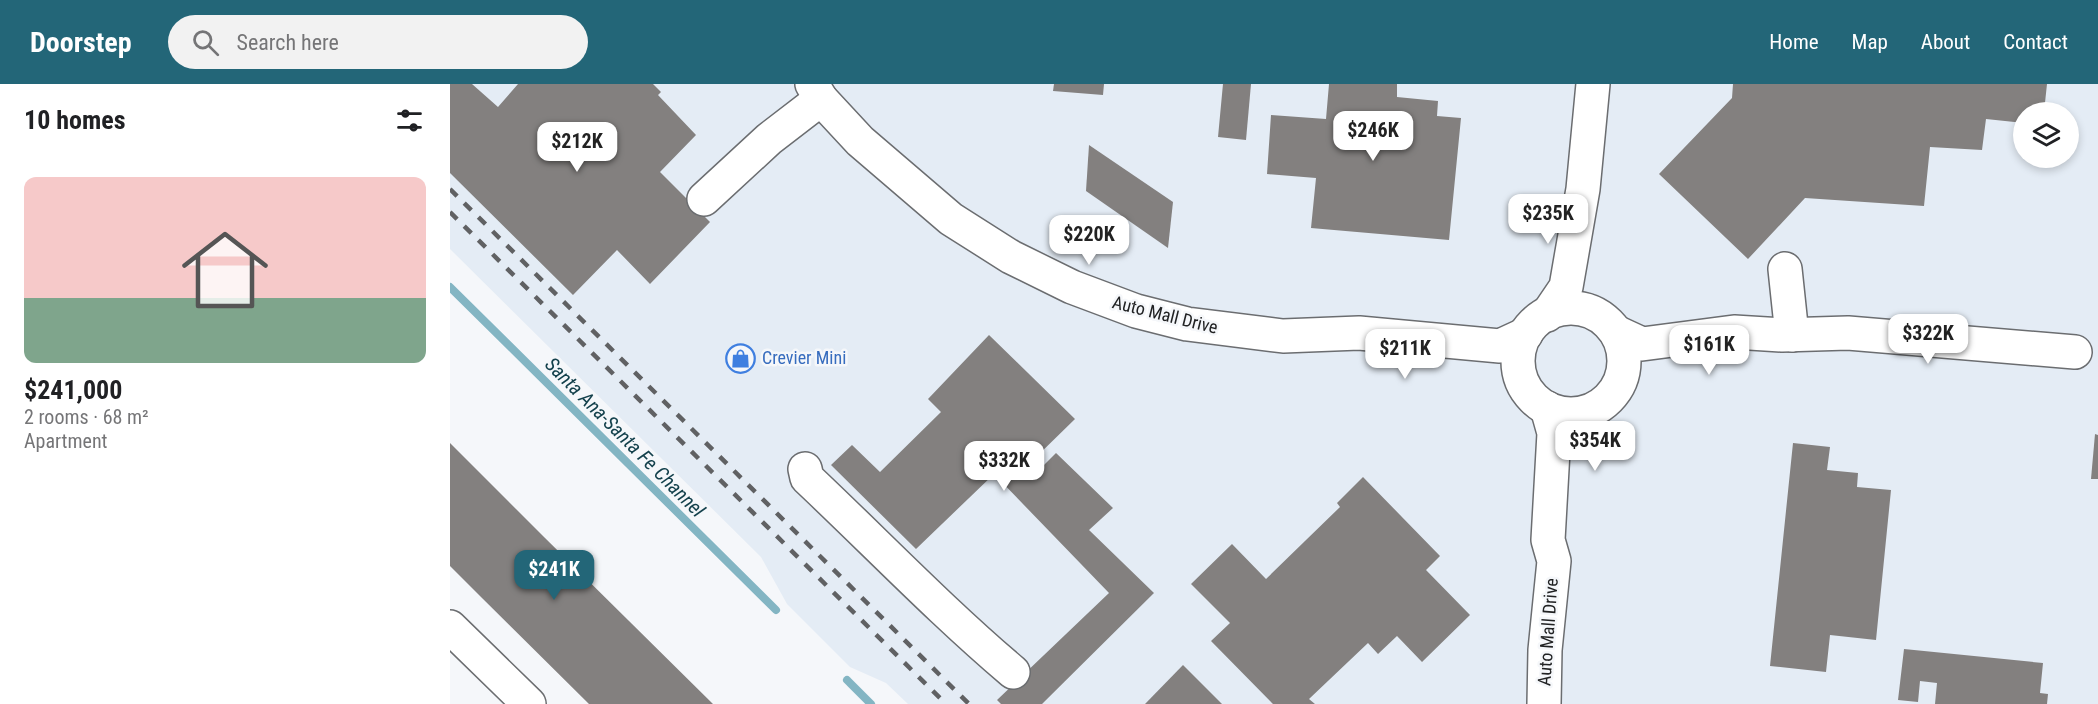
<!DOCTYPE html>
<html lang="en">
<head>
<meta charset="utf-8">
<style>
	body { margin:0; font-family:"Roboto Condensed",sans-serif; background:#f2f2f2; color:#202124; height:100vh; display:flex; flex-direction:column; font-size:22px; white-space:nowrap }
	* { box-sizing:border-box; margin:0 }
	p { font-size:20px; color:#757577 }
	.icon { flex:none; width:33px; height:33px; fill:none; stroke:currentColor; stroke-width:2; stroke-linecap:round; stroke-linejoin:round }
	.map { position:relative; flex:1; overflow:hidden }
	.panel { display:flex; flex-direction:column; background:#fff; width:450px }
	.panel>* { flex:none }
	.tools { position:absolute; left:1563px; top:18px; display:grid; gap:12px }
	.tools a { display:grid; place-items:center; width:66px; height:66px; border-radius:50%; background:#fff; box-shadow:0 3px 9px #0003; font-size:30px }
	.price { position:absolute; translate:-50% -51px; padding:0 14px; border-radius:12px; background:#fff; color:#222; font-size:20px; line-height:39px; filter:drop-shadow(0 2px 3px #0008) }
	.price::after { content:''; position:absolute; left:50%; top:36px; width:18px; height:14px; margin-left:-9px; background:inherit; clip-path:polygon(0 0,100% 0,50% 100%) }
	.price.on { background:#236678; color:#fff }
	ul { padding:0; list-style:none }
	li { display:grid; align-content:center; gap:12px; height:318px; padding:0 24px }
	li span { display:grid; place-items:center; height:186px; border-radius:12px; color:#555 }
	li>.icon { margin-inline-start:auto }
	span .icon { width:108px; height:108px; fill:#fffc; stroke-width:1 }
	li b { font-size:26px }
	h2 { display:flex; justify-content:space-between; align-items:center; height:72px; padding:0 24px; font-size:26px }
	header { display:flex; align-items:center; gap:36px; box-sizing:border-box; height:84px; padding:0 30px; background:#236678; color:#fff }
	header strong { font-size:28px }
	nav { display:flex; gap:33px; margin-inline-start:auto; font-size:21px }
	.search { width:420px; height:54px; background:#f2f2f2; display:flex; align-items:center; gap:15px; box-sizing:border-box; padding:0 21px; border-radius:33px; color:#757577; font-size:22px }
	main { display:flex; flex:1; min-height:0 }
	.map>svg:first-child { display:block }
</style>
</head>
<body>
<header>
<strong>Doorstep</strong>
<div class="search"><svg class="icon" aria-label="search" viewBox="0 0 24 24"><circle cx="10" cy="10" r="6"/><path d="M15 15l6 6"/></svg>Search here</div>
<nav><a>Home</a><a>Map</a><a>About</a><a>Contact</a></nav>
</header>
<main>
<section class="panel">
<h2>10 homes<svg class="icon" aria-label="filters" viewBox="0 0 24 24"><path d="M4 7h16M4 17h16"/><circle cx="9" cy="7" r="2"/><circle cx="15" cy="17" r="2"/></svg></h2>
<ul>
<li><span style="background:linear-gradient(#f6c9c9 65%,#7fa58c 0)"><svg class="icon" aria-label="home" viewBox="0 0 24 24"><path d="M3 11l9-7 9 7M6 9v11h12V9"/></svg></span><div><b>$241,000</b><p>2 rooms · 68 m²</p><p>Apartment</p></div></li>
</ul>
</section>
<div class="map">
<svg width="1648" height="620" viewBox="0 0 1648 620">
	<rect width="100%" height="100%" fill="#f5f7fa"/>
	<!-- built -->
	<path fill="#e4ecf5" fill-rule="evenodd" d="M0,0H1648V620H458L436,599L400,583L337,520L311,473L0,165ZM1574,28H1618V74H1574Z"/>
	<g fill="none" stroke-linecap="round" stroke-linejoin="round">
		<!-- stream -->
		<g stroke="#83b5c3" stroke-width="8">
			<polyline points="0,203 326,526"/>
			<polyline points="397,596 421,620"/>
		</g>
	</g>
	<!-- building -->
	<g fill="#83807f">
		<polygon points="0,0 22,0 48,23 68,0 203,0 211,8 208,11 246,51 210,88 260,138 200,200 167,166 123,211 0,89"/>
		<polygon points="604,0 654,0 653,11 603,7"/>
		<polygon points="773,0 801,0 796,56 768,53"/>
		<polygon points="879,0 947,0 947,13 988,17 987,32 1011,34 999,156 861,144 866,94 817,90 821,31 876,35"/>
		<polygon points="1283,0 1597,0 1594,28 1574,28 1574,39 1536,35 1532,66 1480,63 1474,122 1355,114 1298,175 1209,90 1282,14"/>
		<polygon points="639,61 723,118 718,164 636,107"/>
		<polygon points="539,251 625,335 581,378 589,386 606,369 663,424 639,446 704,509 592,620 551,620 547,616 659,509 544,390 466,465 381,381 402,361 430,388 491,328 478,315"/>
		<polygon points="1645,350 1648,351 1648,395 1641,395"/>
		<polygon points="0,359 94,453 263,620 139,620 32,514 0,482"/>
		<polygon points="1343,359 1380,363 1377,386 1408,389 1407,403 1441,406 1426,556 1380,551 1376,588 1320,582"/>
		<polygon points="913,393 990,472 976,486 1020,531 972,578 947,552 928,570 918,559 859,615 865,620 823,620 761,557 780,539 741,500 782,460 816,495 890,423 887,419"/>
		<polygon points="1454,565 1593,579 1590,609 1598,610 1597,620 1485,620 1487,599 1470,597 1468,618 1448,616"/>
		<polygon points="733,581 772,620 695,620"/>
	</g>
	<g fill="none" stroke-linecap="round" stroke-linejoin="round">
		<defs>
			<g id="minor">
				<polyline points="362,0 371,15 410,57 501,135 561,173 622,203 686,227 737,240 833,252 909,249 1050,262 1076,250"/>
				<polyline points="254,115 319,55 371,15"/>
				<polyline points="1335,185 1342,251"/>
				<circle cx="1121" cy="277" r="53"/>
				<polyline points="1097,231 1116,203 1133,105 1143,0"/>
				<polyline points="1166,248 1192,260 1284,248 1332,251 1398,249 1625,268"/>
				<path d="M355,385L357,394C426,459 491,527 563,588"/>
				<polyline points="0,543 79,620"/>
				<polyline points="1094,620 1095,566 1104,477 1098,456 1104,349 1097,324"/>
			</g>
		</defs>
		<!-- minor casing -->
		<use href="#minor" stroke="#6b6d70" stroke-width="36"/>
		<!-- minor -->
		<use href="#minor" stroke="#fff" stroke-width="33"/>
		<!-- rail -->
		<g stroke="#606163" stroke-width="4.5" stroke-dasharray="10 10" stroke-linecap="butt">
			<polyline points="0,105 519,620"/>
			<polyline points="0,128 496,620"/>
		</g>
	</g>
	<!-- icons -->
	<defs>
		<symbol id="shop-ring" viewBox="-11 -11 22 22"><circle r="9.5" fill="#f5f7fa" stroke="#3f7fe0" stroke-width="1.5"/><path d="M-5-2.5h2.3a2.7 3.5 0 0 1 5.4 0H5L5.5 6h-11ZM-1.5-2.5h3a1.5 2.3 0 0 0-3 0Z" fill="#3f7fe0"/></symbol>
	</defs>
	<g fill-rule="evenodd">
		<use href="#shop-ring" x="274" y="258" width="33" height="33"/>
	</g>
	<g text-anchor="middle" stroke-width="5" stroke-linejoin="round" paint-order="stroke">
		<!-- street labels -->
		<g font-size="18" fill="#212223" stroke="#f5f7fa">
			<text transform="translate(715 231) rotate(14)" y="6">Auto Mall Drive</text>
			<text transform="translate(1098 548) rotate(-86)" y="6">Auto Mall Drive</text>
		</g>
		<!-- shop labels -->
		<g font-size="18" fill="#366cbe" stroke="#f5f7fa" text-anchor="start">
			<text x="312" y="280">Crevier Mini</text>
		</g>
		<!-- water labels -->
		<g font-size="20" font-style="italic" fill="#14414c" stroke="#f5f7fa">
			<text transform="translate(175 353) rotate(45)" y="7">Santa Ana-Santa Fe Channel</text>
		</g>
	</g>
</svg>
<div class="tools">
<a><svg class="icon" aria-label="layers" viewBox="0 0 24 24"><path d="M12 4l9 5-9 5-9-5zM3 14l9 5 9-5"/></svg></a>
</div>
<b class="price" style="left:923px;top:78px">$246K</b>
<b class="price" style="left:127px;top:89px">$212K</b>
<b class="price" style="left:1098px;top:161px">$235K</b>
<b class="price" style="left:639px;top:182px">$220K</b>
<b class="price" style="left:1478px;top:281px">$322K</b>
<b class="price" style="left:1259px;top:292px">$161K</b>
<b class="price" style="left:955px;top:296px">$211K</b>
<b class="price" style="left:1145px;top:388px">$354K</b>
<b class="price" style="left:554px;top:408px">$332K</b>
<b class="price on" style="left:104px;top:517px">$241K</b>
</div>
</main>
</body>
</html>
